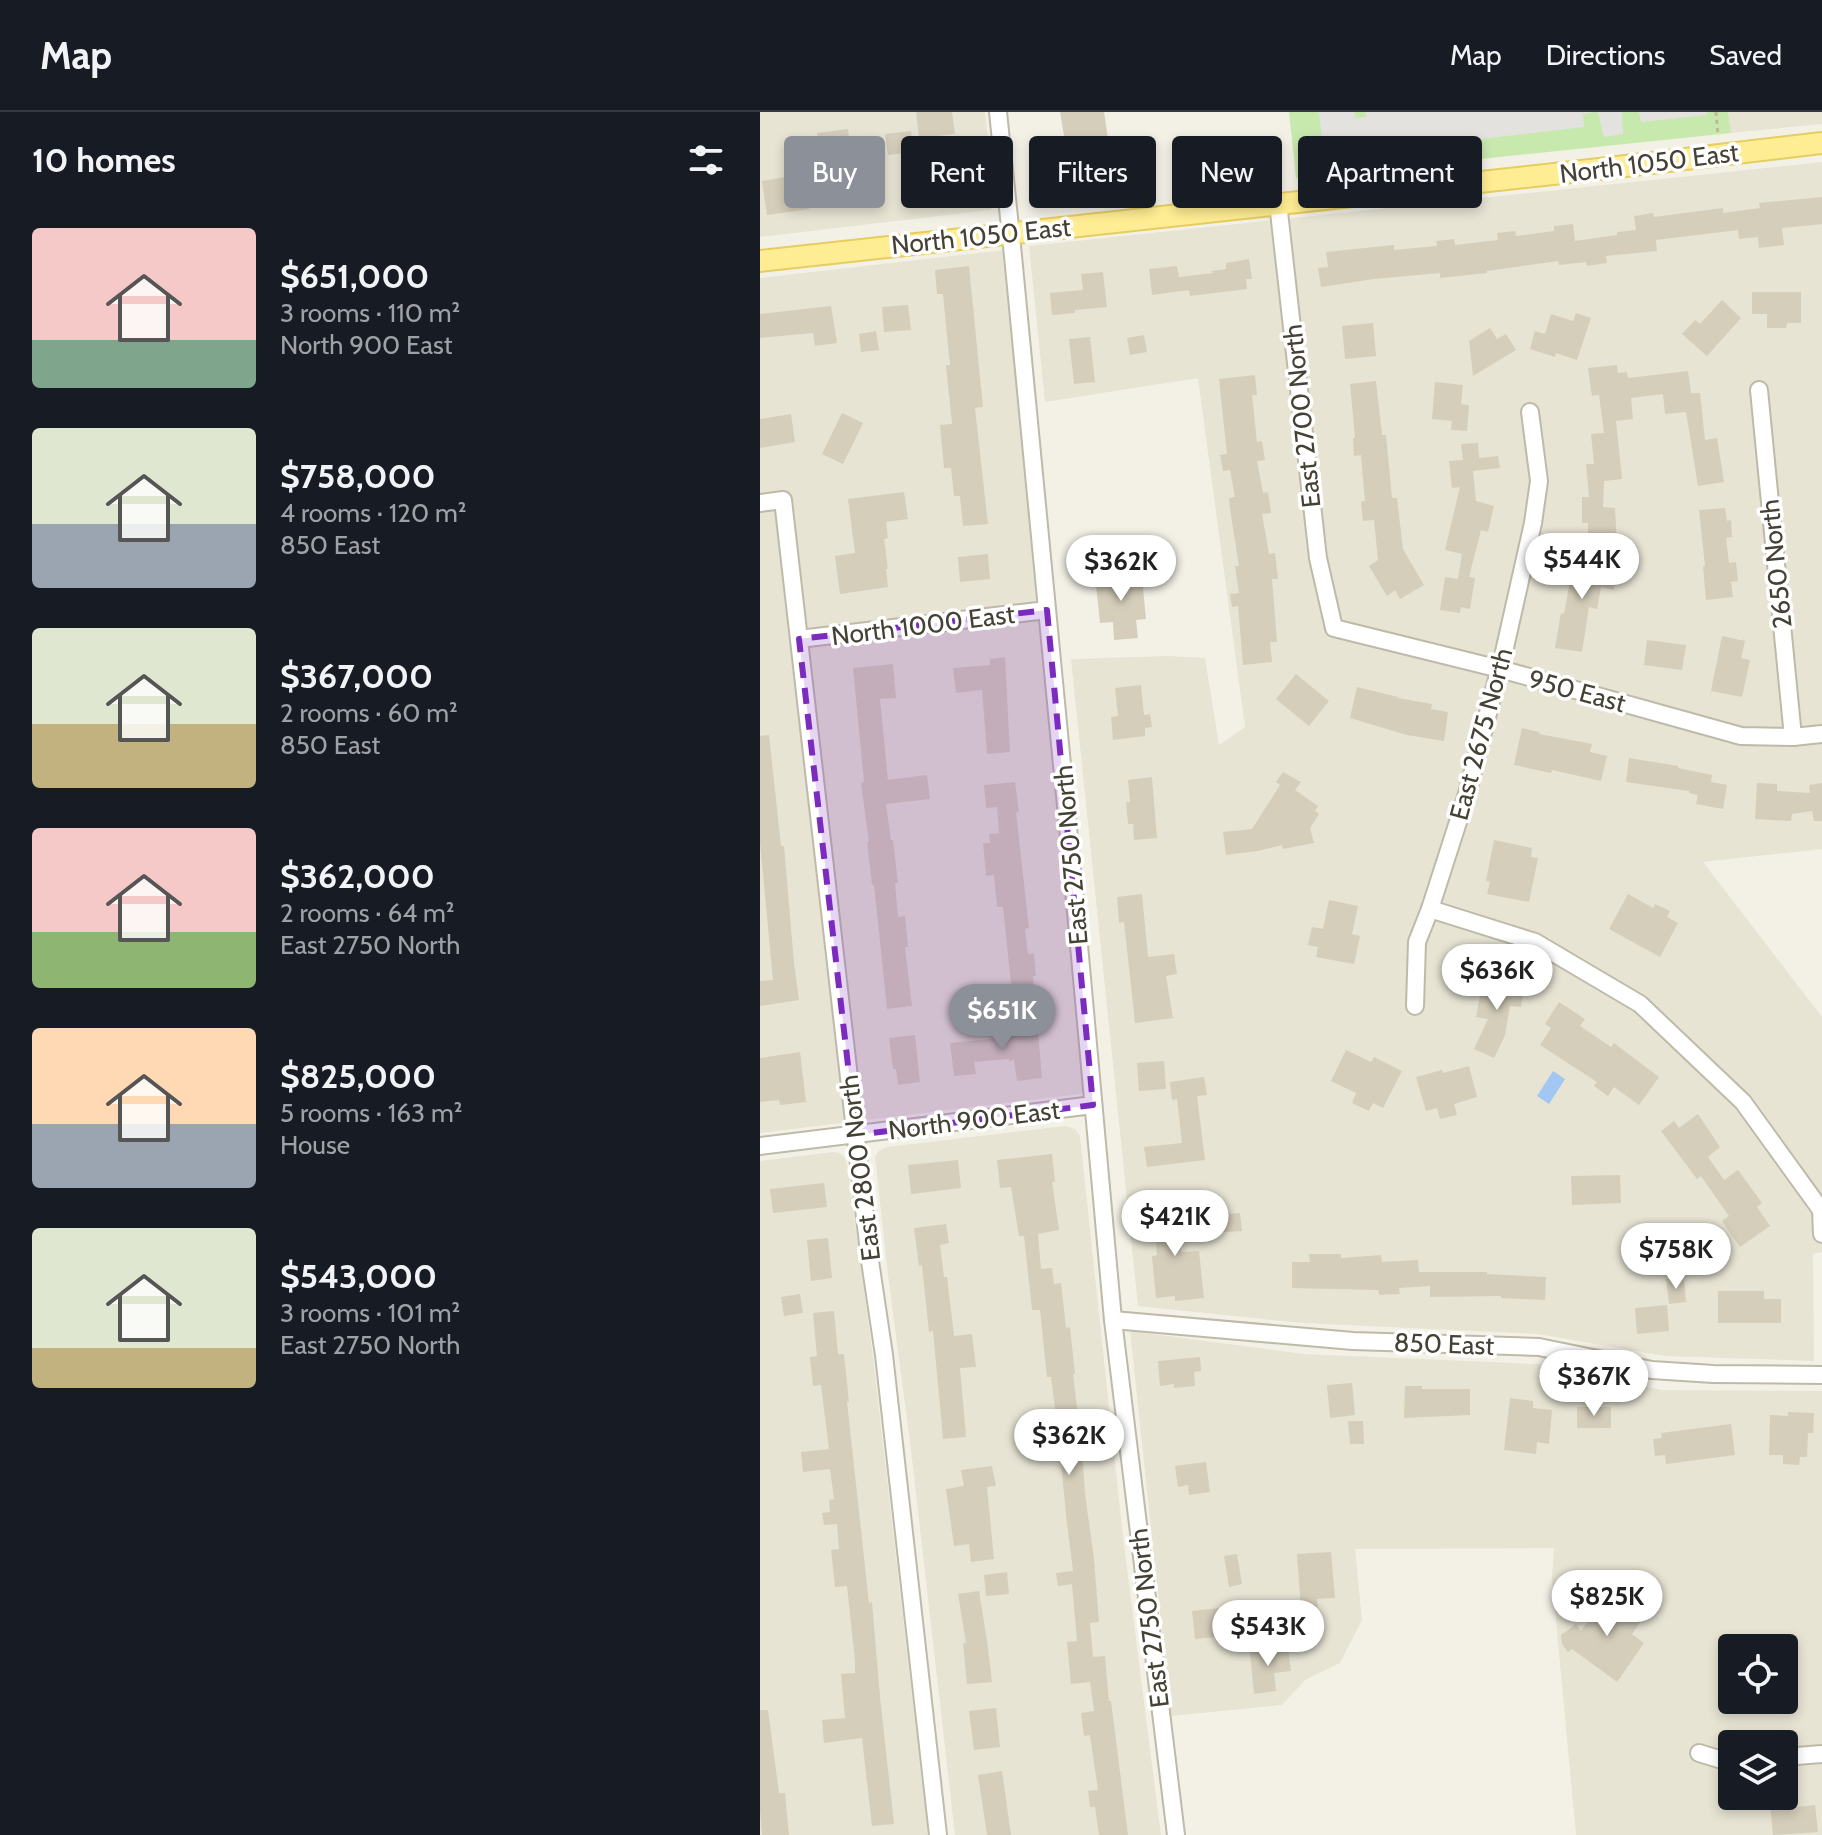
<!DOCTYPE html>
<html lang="en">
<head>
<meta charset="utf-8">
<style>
	body { margin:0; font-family:Cabin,sans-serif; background:#20242c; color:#f1f3f6; height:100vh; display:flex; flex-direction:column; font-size:30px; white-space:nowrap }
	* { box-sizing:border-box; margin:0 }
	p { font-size:26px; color:#9ea1a6 }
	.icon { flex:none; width:44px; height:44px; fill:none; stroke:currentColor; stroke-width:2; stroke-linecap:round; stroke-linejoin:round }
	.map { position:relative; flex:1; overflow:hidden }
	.sheet { display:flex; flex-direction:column; background:#171b24; width:760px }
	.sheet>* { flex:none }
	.guide { position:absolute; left:24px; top:24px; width:760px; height:72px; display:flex; gap:16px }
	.buttons { position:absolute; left:958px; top:1522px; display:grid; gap:16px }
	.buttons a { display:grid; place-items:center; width:80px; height:80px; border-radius:8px; background:#171b24; box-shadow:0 4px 12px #0003; font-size:40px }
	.price { position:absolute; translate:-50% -68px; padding:0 18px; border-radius:28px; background:#fff; color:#222; font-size:26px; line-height:52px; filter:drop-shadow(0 2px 4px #0008) }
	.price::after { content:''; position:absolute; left:50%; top:48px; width:24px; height:18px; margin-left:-12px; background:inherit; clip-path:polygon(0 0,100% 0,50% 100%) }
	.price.current { background:#8c9099; color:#fff }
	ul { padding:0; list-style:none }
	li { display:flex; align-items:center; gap:24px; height:200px; padding:0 32px }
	li span { display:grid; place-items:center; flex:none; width:224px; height:160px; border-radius:8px; color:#555 }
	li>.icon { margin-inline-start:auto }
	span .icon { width:96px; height:96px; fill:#fffc; stroke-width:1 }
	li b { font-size:34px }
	h2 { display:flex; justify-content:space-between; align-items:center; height:96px; padding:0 32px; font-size:34px }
	.chip { padding:0 28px; border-radius:8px; background:#171b24; box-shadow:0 4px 12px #0003; font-size:28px; line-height:72px }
	.chip.current { background:#8c9099; color:#fff }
	header { display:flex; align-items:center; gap:48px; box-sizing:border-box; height:112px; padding:0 40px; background:#171b24; border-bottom:2px solid #363941 }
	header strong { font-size:38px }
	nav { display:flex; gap:44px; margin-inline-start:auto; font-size:28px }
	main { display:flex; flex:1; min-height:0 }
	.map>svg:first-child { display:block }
</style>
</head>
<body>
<header>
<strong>Map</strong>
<nav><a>Map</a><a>Directions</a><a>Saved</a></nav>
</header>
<main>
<section class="sheet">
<h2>10 homes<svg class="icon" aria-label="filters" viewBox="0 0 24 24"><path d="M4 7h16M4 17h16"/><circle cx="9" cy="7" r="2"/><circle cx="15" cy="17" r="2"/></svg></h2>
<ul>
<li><span style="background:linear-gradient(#f6c9c9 70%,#7fa58c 0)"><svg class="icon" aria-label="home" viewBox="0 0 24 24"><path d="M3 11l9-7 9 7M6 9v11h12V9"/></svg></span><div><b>$651,000</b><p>3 rooms · 110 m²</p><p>North 900 East</p></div></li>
<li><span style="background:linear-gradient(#dfe7d0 60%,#9aa5b1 0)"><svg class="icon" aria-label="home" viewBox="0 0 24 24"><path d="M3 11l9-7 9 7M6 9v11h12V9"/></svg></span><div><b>$758,000</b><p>4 rooms · 120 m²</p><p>850 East</p></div></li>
<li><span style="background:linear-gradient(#dfe7d0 60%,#c2b280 0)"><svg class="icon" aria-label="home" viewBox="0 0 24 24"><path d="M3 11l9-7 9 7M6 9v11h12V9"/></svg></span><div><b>$367,000</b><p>2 rooms · 60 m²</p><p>850 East</p></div></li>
<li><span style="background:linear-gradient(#f6c9c9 65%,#8fb573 0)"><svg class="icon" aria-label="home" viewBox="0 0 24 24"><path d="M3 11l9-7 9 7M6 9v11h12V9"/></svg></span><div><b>$362,000</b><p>2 rooms · 64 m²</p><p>East 2750 North</p></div></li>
<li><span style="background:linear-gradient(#ffd9b3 60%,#9aa5b1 0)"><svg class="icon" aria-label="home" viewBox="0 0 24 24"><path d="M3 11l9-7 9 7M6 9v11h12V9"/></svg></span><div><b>$825,000</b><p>5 rooms · 163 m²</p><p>House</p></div></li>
<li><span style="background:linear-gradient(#dfe7d0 75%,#c2b280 0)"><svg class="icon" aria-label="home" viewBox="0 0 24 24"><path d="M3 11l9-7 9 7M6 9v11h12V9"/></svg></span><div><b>$543,000</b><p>3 rooms · 101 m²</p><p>East 2750 North</p></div></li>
</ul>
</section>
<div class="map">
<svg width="1062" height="1723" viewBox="0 0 1062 1723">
	<rect width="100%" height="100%" fill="#f3f1e6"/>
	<!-- residential -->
	<g fill="#e7e4d4" fill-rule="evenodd">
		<polygon points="0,0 225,0 235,93 230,98 0,125"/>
		<polygon points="968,0 1062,0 1062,12 971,21"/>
		<polygon points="1062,50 1062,737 943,750 1062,905 1062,1140 1053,1142 1054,1249 904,1244 778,1222 542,1211 378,1194 311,547 408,544 445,546 459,633 485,615 438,266 285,290 269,134"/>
		<polygon points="245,138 328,981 0,1021 0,166"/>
		<polygon points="305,1014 315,1017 320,1024 363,1425 401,1723 195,1723 151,1338 128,1163 115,1045 119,1039 127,1035"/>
		<polygon points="73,1040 79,1041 84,1045 87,1052 113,1245 168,1723 0,1723 0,1049"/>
		<path d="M370,1219L544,1242L778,1252L902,1278L1062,1279V1723H816L792,1466L794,1436L595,1437L602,1508L580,1551L545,1568L522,1593L411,1604ZM972,1536H1024V1588H972ZM972,1632H1024V1684H972Z"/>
	</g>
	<!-- green -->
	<polygon fill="#c7e9ae" points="529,0 968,0 971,21 536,66"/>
	<!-- parking -->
	<g fill="#e4e2de">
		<polygon points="559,0 594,0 595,6 606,5 606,0 835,0 823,2 824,15 617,39 615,27 612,25 601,26 599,29 602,60 581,62 579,43 564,45"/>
		<polygon points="838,0 862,0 863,22 844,25"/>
		<polygon points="879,0 947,0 947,3 881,10"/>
	</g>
	<!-- water -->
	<polygon fill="#a1c7f2" points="793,959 805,967 789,992 777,984"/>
	<!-- building -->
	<g fill="#d5cebb">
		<polygon points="156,0 192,0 195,22 159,26"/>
		<polygon points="300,0 344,0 348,27 338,29 339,37 307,41"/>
		<polygon points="88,17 94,67 120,65 122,87 111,88 111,91 82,94 78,51 61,53 57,21"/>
		<polygon points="151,19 154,40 128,43 125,22"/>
		<polygon points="181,59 181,61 201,59 204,80 166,86 166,85 157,86 154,63"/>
		<polygon points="25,65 27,80 46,77 49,97 7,103 2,69"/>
		<polygon points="1062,85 1062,112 1022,116 1024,133 999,136 998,125 979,127 978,118 896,128 897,139 846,144 847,151 827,154 826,150 799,153 798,149 727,159 727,161 680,166 680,161 614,167 561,175 558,156 568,155 566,140 634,133 634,138 677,134 676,129 694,127 695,133 738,128 737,121 755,119 756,124 794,119 794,114 813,112 815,129 857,123 857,120 876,118 874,104 893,101 894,105 963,96 963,101 1000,96 999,91"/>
		<polygon points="489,147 492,167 486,167 487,177 430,184 429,178 392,183 389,157 417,154 419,165 453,161 452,159 466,157 466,151"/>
		<polygon points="209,154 223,295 215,296 228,412 203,414 200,384 194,384 191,356 184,356 180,313 192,312 186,253 190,253 183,182 177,182 175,158"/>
		<polygon points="343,160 347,195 315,198 315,201 292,203 290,181 323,178 321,162"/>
		<polygon points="992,180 1041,180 1041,211 1027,211 1026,216 1007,216 1007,202 992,202"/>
		<polygon points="962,188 981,206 947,244 922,222 935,208 940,212"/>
		<polygon points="148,193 151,218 124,220 122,195"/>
		<polygon points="71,194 77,231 55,234 53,221 0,226 0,202"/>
		<polygon points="816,201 831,206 817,248 796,241 795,245 770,237 775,219 785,222 791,202 813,209"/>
		<polygon points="613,211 616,244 585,247 582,214"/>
		<polygon points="730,216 737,227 746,222 756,238 713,264 709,229"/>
		<polygon points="116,219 119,238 101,240 99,222"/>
		<polygon points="384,223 387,240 370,243 367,226"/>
		<polygon points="330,225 335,270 314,272 309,227"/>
		<polygon points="857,253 858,261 867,260 868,266 928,259 931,281 940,281 945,328 957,326 964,370 938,374 926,300 905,302 903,282 871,286 873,307 856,309 862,367 844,369 843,395 855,396 857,432 828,432 828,411 822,411 822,385 829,385 826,352 834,352 831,322 844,321 839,283 832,284 828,256"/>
		<polygon points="495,263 497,283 492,283 497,330 502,329 505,348 497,349 503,381 508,380 511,401 502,402 509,442 515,441 518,467 512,467 517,530 510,530 512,550 483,553 478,494 472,495 470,482 479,481 475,454 479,454 470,397 469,386 475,385 470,358 463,359 460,343 467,342 459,267"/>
		<polygon points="616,269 622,323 626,323 632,386 637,386 643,437 664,473 640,487 635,478 627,484 609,454 618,448 614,408 603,409 601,390 605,389 601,343 594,344 593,326 595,326 590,272"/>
		<polygon points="675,270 703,273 701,292 709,293 707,319 691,318 692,309 672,307"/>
		<polygon points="82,301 103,311 83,352 62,342"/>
		<polygon points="31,302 35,330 0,336 0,307"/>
		<polygon points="718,331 719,346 738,344 740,356 713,359 716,389 734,394 728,420 721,418 709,465 715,466 710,497 701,495 700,501 680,498 685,465 698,467 702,442 685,438 700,375 692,376 689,349 703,348 701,332"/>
		<polygon points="144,380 148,407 126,410 128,426 124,427 128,457 126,457 128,475 80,482 75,444 95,441 88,387"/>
		<polygon points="965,396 967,409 971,408 972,425 966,426 969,451 976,450 978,469 971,470 973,485 946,488 943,454 945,454 939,398"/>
		<polygon points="815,441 834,445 832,455 857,459 854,478 841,475 837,497 829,495 822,540 795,536 801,501 804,502"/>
		<polygon points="228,442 230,467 200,470 198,445"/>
		<polygon points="373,458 373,467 382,466 386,507 376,508 378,526 354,528 353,510 340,511 336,473 343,472 342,460"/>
		<polygon points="962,524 985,529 981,546 990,548 982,585 951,579"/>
		<polygon points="887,528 926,533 922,558 884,553"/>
		<polygon points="245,545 250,640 227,642 222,578 196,581 193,556 230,553 230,547"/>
		<polygon points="133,552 136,586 120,587 128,668 167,663 170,687 126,692 131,728 133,728 138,771 135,771 138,805 145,804 148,835 145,835 152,894 127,897 114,773 112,773 107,730 109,730 101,671 104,670 93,556"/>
		<polygon points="536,562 569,589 549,614 516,587"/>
		<polygon points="381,573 384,603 390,602 392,615 385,616 385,624 353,628 351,605 358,604 355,576"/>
		<polygon points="597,575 638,585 638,586 672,592 671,597 688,600 684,629 647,623 590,606"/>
		<polygon points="762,616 779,620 779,622 832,632 830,640 847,644 841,669 792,658 791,661 754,653"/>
		<polygon points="9,623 21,734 24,734 34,851 39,888 0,894 0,869 13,868 0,730 0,624"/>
		<polygon points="869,646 918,654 918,656 952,663 951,670 967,673 963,697 936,692 938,683 929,681 929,679 866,670"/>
		<polygon points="523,660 541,670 535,678 558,694 555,699 559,702 550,716 554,731 523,737 522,733 497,739 466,743 463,720 492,717 520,673 516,670"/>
		<polygon points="392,665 397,726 374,728 373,712 368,712 366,690 370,690 368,668"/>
		<polygon points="255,670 259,700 256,700 269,816 265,817 268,842 274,841 276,864 273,864 274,879 252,882 243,795 237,795 234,763 226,764 223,731 230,731 229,722 239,721 237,695 226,696 224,673"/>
		<polygon points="997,671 1017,672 1017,679 1050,681 1049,673 1062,671 1062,709 1054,709 1052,699 1032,702 1031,709 995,707"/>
		<polygon points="734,728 772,736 771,745 778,746 769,790 727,782 730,770 726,769"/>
		<polygon points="382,782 388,845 414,842 417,862 406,864 413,906 375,911 364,810 359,811 357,785"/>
		<polygon points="868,782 893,796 895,792 910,799 907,805 918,811 900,845 849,817"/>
		<polygon points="569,788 598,794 592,822 600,824 594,852 556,845 558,835 548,833 552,815 563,817"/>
		<polygon points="742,866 765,870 761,895 750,894 745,923 734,946 714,937 728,907 716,905 723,867 742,870"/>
		<polygon points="799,890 825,907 820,914 851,935 854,931 899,965 879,993 854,975 848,984 834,974 837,970 780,933 791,916 785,912"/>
		<polygon points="277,909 282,966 257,969 254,948 249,949 249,947 214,950 216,962 194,964 190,931 252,925 251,912"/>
		<polygon points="155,923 160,970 138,973 136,957 133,957 129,926"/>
		<polygon points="586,938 611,950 614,945 642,959 623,996 613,991 609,999 592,991 596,981 571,969"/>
		<polygon points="40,940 46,990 20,993 19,988 0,990 0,946"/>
		<polygon points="404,949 406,977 379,979 377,951"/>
		<polygon points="709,954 717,985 694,992 697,1003 680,1007 677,996 666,999 656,965 682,958 683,961"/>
		<polygon points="444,965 447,983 437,984 445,1048 387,1055 384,1035 422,1031 417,987 412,988 410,970"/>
		<polygon points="938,1002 960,1035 948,1045 964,1068 978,1058 1002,1091 997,1095 1010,1114 980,1135 962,1109 969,1104 941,1064 937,1067 901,1019 914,1009 919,1016"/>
		<polygon points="292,1042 295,1070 292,1070 299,1118 278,1122 281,1157 292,1156 294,1172 301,1171 306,1216 310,1215 315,1262 313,1262 322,1337 325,1382 334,1447 339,1510 330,1511 333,1545 345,1544 349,1589 351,1589 368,1723 339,1723 335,1695 330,1695 328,1679 338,1678 330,1623 324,1624 321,1601 334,1599 330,1570 311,1572 307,1530 317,1529 312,1472 298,1474 296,1461 313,1459 306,1403 298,1318 290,1319 288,1305 296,1304 291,1265 287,1265 280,1198 272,1198 264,1124 259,1124 251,1075 240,1076 237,1048"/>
		<polygon points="198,1048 201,1076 151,1082 148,1053"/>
		<polygon points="860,1063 861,1091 812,1093 811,1064"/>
		<polygon points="64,1071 67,1095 13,1101 10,1077"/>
		<polygon points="424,1093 426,1109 419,1110 421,1140 439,1139 444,1186 415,1189 415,1184 396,1186 392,1144 397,1143 393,1095"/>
		<polygon points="480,1101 482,1119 453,1121 452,1103"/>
		<polygon points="186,1112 189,1131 180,1133 184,1165 187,1165 194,1224 212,1222 216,1255 200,1256 206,1325 183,1327 173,1219 169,1220 162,1153 159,1154 154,1116"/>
		<polygon points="68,1126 72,1166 51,1169 47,1128"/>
		<polygon points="549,1142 581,1142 581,1146 621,1143 622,1150 658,1148 659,1160 727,1160 727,1162 786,1165 785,1188 741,1186 741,1184 670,1185 670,1174 639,1176 640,1182 619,1183 618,1178 532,1176 532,1150 550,1150"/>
		<polygon points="924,1166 926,1190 909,1192 906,1167"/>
		<polygon points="958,1179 1004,1179 1004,1187 1021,1187 1021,1211 958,1211"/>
		<polygon points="40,1182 43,1201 24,1204 21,1185"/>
		<polygon points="907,1193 909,1219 877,1222 875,1196"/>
		<polygon points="74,1199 78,1242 84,1242 89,1290 87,1290 109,1491 112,1490 120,1585 134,1712 112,1714 102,1626 64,1631 62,1608 85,1606 81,1562 95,1561 95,1549 87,1474 75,1475 71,1438 79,1437 77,1412 64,1413 62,1401 70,1400 69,1388 74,1387 70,1357 43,1360 41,1340 69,1337 61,1273 53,1274 50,1245 57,1244 53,1201"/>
		<polygon points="440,1245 441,1259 434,1260 435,1274 414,1276 414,1272 400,1274 398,1249"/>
		<polygon points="592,1271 595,1303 570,1306 567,1273"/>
		<polygon points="645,1274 662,1274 662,1277 710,1277 710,1303 644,1306"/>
		<polygon points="750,1286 773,1289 773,1296 792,1298 789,1332 777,1330 776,1342 744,1338"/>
		<rect x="817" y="1295" width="34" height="21"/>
		<polygon points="1028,1300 1054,1301 1053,1321 1048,1321 1047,1345 1040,1345 1039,1353 1023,1352 1023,1343 1009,1343 1010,1303 1028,1304"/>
		<polygon points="588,1309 603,1309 604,1332 590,1332"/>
		<polygon points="971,1312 975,1343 906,1352 905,1343 895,1344 893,1327 902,1326 901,1321"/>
		<polygon points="446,1350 450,1380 429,1383 428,1373 418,1375 415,1354"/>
		<polygon points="232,1354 236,1374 227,1375 234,1447 211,1450 209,1432 194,1434 186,1377 204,1374 201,1358"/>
		<polygon points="571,1440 575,1486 557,1487 558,1496 541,1498 537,1442"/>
		<polygon points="477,1442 482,1472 469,1475 464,1444"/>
		<polygon points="247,1460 249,1482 226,1484 224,1463"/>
		<polygon points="219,1479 227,1529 232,1570 207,1572 203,1531 206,1531 198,1482"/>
		<polygon points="849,1482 882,1508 872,1522 884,1531 857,1570 812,1537 808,1540 802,1532 801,1523 816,1512 821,1519"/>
		<polygon points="480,1494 482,1509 464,1511 466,1524 435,1527 432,1499"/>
		<polygon points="528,1536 531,1559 514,1561 516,1579 494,1582 490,1540"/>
		<polygon points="236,1596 240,1635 214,1638 209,1599"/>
		<polygon points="0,1598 8,1598 19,1681 25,1681 29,1723 2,1723 0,1698"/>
		<polygon points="242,1659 251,1723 227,1723 218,1663"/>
		<polygon points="1037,1687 1037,1695 1055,1693 1058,1720 1013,1723 1010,1692 1019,1691 1019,1689"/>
	</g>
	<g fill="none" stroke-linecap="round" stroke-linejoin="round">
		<defs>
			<g id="minor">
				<polyline points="238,0 253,144 313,767 353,1208 416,1723"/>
				<polyline points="518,91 558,446 574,516 740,557 981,624 1033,625 1062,622"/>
				<polyline points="999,278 1033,625"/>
				<polyline points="0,391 23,388 110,1149 124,1243 178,1723"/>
				<polyline points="39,527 287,498"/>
				<polyline points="670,797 775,830 880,892 983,990 1061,1098 1062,1122"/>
				<polyline points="655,894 657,830 670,797 707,682 744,540 773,411 779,369 770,300"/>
				<polyline points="0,1034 333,993"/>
				<polyline points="353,1208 593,1229 779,1235 892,1258 953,1262 1062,1263"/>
				<polyline points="939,1641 972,1651"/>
				<polyline points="1024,1645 1062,1642"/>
			</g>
			<polyline id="major" points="0,149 857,55 1062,31"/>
		</defs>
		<!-- minor casing -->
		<use href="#minor" stroke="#bfbaa8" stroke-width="20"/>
		<!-- major casing -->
		<use href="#major" stroke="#e6cd61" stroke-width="24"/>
		<!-- path -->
		<polyline stroke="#c1b899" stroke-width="3" stroke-dasharray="4 4" stroke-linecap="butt" points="956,0 958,24"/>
		<!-- minor -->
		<use href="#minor" stroke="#fff" stroke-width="16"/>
		<!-- major -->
		<use href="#major" stroke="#ffed93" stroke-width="20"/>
	</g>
	<!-- marked area -->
	<path fill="#7b2cbf" fill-opacity="0.2" stroke="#7b2cbf" stroke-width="6" stroke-dasharray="16 10" stroke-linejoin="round" d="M287,498L333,993L96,1023L39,527Z"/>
	<g text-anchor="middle" stroke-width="7" stroke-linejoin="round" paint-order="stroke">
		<!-- street labels -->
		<g font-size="26" fill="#464135" stroke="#fff">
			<text transform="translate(889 51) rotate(-7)" y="9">North 1050 East</text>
			<text transform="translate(221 124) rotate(-6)" y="9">North 1050 East</text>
			<text transform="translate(542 304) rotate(-96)" y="9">East 2700 North</text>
			<text transform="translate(1016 452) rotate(-96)" y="9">2650 North</text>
			<text transform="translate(163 513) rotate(-7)" y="9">North 1000 East</text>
			<text transform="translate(817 579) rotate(15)" y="9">950 East</text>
			<text transform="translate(721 622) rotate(-75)" y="9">East 2675 North</text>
			<text transform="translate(311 743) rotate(-95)" y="9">East 2750 North</text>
			<text transform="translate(214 1008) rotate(-7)" y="9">North 900 East</text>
			<text transform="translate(100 1056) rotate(-97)" y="9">East 2800 North</text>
			<text transform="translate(684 1232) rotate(2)" y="9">850 East</text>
			<text transform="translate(389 1506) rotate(-97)" y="9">East 2750 North</text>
		</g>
	</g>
</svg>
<div class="buttons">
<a><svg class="icon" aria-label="locate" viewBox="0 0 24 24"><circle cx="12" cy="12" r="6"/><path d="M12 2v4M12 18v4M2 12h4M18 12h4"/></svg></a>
<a><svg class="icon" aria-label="layers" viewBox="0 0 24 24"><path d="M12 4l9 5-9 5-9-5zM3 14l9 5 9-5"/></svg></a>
</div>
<b class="price" style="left:822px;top:489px">$544K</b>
<b class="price" style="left:361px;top:491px">$362K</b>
<b class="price" style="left:737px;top:900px">$636K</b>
<b class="price current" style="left:242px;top:940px">$651K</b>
<b class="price" style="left:415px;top:1146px">$421K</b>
<b class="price" style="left:916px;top:1179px">$758K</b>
<b class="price" style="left:834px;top:1306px">$367K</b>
<b class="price" style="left:309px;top:1365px">$362K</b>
<b class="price" style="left:847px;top:1526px">$825K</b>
<b class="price" style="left:508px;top:1556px">$543K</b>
<div class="guide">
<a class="chip current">Buy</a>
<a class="chip">Rent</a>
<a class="chip">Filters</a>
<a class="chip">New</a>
<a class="chip">Apartment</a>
</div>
</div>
</main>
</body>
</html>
